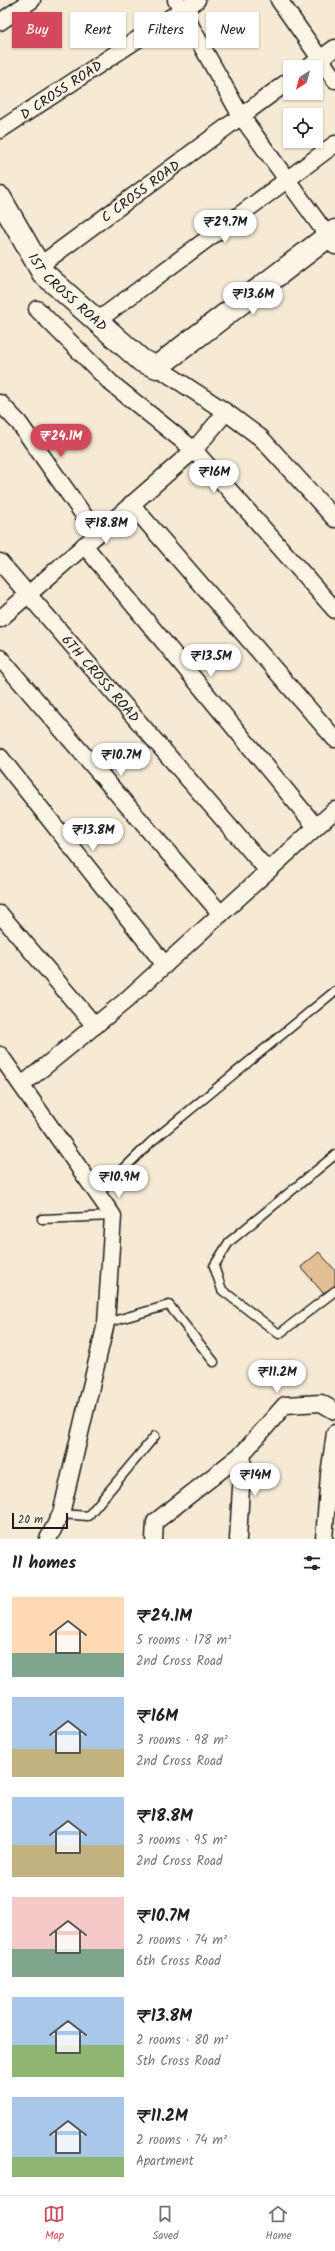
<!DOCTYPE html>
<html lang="en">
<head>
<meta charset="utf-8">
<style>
	body { margin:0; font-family:Kalam,sans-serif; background:#f2f2f2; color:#202124; height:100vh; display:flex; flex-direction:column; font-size:15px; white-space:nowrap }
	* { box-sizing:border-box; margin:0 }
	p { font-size:13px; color:#757577 }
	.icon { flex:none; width:22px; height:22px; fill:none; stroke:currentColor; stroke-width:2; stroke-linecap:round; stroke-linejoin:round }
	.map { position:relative; height:1539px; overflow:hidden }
	.side { display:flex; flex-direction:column; background:#fff; flex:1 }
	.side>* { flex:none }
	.hud { position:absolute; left:12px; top:12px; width:311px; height:36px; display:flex; gap:8px }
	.needle { width:26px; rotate:216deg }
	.fabs { position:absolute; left:283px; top:60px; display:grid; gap:8px }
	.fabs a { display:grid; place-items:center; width:40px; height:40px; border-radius:0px; background:#fff; box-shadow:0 1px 3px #0004; font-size:20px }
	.scale { position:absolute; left:12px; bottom:10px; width:56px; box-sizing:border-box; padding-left:4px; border:2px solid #1c1c1c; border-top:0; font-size:11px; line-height:14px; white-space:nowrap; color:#1c1c1c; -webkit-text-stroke:3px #fcf5e5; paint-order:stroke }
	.price { position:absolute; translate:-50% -34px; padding:0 9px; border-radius:14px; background:#fff; color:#222; font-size:13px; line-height:26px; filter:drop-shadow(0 1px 2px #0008) }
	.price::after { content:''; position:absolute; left:50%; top:24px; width:12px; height:9px; margin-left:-6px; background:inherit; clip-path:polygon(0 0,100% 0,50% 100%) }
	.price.active { background:#d1495b; color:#fff }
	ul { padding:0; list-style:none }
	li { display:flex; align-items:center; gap:12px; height:100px; padding:0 12px }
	li span { display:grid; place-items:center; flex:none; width:112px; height:80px; border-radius:0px; color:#555 }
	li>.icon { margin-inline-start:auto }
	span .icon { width:48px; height:48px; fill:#fffc; stroke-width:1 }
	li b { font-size:17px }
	h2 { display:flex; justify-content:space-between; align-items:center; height:48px; padding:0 12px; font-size:17px }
	.pill { padding:0 14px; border-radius:0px; background:#fff; box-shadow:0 1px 3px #0004; font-size:14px; line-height:36px }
	.pill.active { background:#d1495b; color:#fff }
	.tab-bar { display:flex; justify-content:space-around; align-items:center; height:56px; border-top:1px solid #e0e0e0; background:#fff; font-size:11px; color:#757577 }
	.tab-bar a { display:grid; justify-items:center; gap:2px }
	.tab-bar .active { color:#d1495b }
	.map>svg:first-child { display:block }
</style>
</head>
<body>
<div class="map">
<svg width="335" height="1539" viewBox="0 0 335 1539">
	<rect width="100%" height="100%" fill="#f7ead5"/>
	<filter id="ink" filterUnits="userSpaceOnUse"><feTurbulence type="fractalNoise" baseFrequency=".025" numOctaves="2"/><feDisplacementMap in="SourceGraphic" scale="8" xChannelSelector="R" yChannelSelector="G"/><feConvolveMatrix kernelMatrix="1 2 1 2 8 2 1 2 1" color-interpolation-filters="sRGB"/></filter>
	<g filter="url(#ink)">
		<!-- building -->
		<polygon fill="#e3c094" stroke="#1c1c1c" points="319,1252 335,1270 335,1286 323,1293 301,1267"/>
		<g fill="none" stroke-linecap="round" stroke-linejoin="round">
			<defs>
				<g id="lane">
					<polyline points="335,1155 229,1242 214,1266 222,1290 279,1334 335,1291"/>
					<polyline points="99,1193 151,1142 335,991"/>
					<polyline points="42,1219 113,1216"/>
					<polyline points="106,1323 169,1305 214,1362"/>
					<polyline points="61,1514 88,1516 155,1436"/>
				</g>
				<g id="street">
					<polyline points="176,0 241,116 335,246"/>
					<polyline points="279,0 335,80"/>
					<polyline points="0,22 32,0"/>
					<polyline points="309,67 335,48"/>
					<path id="s1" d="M0,130L197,0"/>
					<path id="s2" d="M39,266L290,80"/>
					<polyline points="97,321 335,144"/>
					<polyline points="157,367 226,412 194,450 335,610"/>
					<polyline points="0,403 19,423 97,534"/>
					<polyline points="226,412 261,438 335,519"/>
					<polyline points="131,504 335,739"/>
					<polyline points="84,545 316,827"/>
					<path id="s3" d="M0,562L268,871"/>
					<polyline points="0,619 194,450 111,383 37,309"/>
					<polyline points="0,658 221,914"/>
					<polyline points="0,757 165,965"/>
					<polyline points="0,914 95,1026"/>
					<polyline points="0,1055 113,1216 106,1323 61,1514 48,1539"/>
					<polyline points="22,1085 124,1002 335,810"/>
					<polyline points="329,1475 335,1433"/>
					<polyline points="154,1539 155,1522 243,1453 285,1405 321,1403 335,1411"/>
					<polyline points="238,1539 243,1453"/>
					<polyline points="324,1539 329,1475 335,1470"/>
				</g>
				<g id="secondary">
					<path id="s4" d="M0,198L43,273L142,361L157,367L335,231"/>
				</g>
			</defs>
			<!-- lane casing -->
			<use href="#lane" stroke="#1c1c1c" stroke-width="11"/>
			<!-- street casing -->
			<use href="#street" stroke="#1c1c1c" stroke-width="19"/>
			<!-- secondary casing -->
			<use href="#secondary" stroke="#1c1c1c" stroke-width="25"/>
			<!-- lane -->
			<use href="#lane" stroke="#fcf5e5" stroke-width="8"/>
			<!-- street -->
			<use href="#street" stroke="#fcf5e5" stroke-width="16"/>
			<!-- secondary -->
			<use href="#secondary" stroke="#fcf5e5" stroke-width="22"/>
		</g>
	</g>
	<g text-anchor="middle" stroke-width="3" stroke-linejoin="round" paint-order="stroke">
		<!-- street labels -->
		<g font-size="14" fill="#1c1c1c" stroke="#fcf5e5">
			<text dy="5" stroke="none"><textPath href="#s1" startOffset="73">D CROSS ROAD</textPath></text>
			<text dy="5" stroke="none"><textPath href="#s2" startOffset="126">C CROSS ROAD</textPath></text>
			<text dy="5" stroke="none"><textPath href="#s4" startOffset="117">1ST CROSS ROAD</textPath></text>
			<text dy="5" stroke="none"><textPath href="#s3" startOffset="154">6TH CROSS ROAD</textPath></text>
		</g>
	</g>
</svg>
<div class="fabs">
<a><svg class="needle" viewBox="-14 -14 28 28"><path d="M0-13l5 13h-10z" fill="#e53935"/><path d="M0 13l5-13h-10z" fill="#757577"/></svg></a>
<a><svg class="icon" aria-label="locate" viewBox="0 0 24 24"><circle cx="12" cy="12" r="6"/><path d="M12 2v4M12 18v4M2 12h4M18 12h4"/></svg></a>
</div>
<div class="scale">20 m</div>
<b class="price" style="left:225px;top:244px">₹29.7M</b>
<b class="price" style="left:253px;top:316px">₹13.6M</b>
<b class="price active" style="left:61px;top:458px">₹24.1M</b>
<b class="price" style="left:214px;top:494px">₹16M</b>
<b class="price" style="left:106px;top:545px">₹18.8M</b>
<b class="price" style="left:211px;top:678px">₹13.5M</b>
<b class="price" style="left:121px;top:777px">₹10.7M</b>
<b class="price" style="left:93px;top:852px">₹13.8M</b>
<b class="price" style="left:119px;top:1199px">₹10.9M</b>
<b class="price" style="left:277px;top:1394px">₹11.2M</b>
<b class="price" style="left:255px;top:1497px">₹14M</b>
<div class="hud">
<a class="pill active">Buy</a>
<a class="pill">Rent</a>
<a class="pill">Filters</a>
<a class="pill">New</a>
</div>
</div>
<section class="side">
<h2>11 homes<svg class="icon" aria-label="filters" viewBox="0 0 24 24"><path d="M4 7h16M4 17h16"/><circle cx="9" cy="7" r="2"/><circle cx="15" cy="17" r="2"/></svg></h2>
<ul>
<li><span style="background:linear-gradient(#ffd9b3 70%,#7fa58c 0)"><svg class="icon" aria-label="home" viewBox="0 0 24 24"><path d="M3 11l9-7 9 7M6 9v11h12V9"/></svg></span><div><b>₹24.1M</b><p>5 rooms · 178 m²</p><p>2nd Cross Road</p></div></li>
<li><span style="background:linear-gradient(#a9c7e8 65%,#c2b280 0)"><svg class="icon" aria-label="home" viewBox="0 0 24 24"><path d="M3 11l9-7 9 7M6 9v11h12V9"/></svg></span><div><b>₹16M</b><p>3 rooms · 98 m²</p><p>2nd Cross Road</p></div></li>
<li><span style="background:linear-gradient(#a9c7e8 60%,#c2b280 0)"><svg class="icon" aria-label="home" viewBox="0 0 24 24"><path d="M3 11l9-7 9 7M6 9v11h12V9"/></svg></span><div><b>₹18.8M</b><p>3 rooms · 95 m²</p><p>2nd Cross Road</p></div></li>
<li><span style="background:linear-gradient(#f6c9c9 65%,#7fa58c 0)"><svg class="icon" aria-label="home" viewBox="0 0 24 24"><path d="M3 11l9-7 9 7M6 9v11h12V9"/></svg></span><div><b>₹10.7M</b><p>2 rooms · 74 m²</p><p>6th Cross Road</p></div></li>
<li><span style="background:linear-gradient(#a9c7e8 60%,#8fb573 0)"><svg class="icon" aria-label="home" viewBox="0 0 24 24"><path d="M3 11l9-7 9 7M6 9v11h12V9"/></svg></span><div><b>₹13.8M</b><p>2 rooms · 80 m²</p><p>5th Cross Road</p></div></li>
<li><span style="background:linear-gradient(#a9c7e8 75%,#8fb573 0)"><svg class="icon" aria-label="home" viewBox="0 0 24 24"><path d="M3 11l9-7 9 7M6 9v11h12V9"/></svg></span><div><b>₹11.2M</b><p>2 rooms · 74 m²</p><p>Apartment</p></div></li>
</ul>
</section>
<nav class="tab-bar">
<a class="active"><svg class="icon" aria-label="map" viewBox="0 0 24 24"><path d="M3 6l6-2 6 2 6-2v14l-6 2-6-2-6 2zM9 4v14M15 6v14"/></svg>Map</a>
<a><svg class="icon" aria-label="saved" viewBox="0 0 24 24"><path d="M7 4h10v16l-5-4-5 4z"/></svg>Saved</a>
<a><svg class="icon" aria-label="home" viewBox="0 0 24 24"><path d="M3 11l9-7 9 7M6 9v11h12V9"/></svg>Home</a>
</nav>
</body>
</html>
